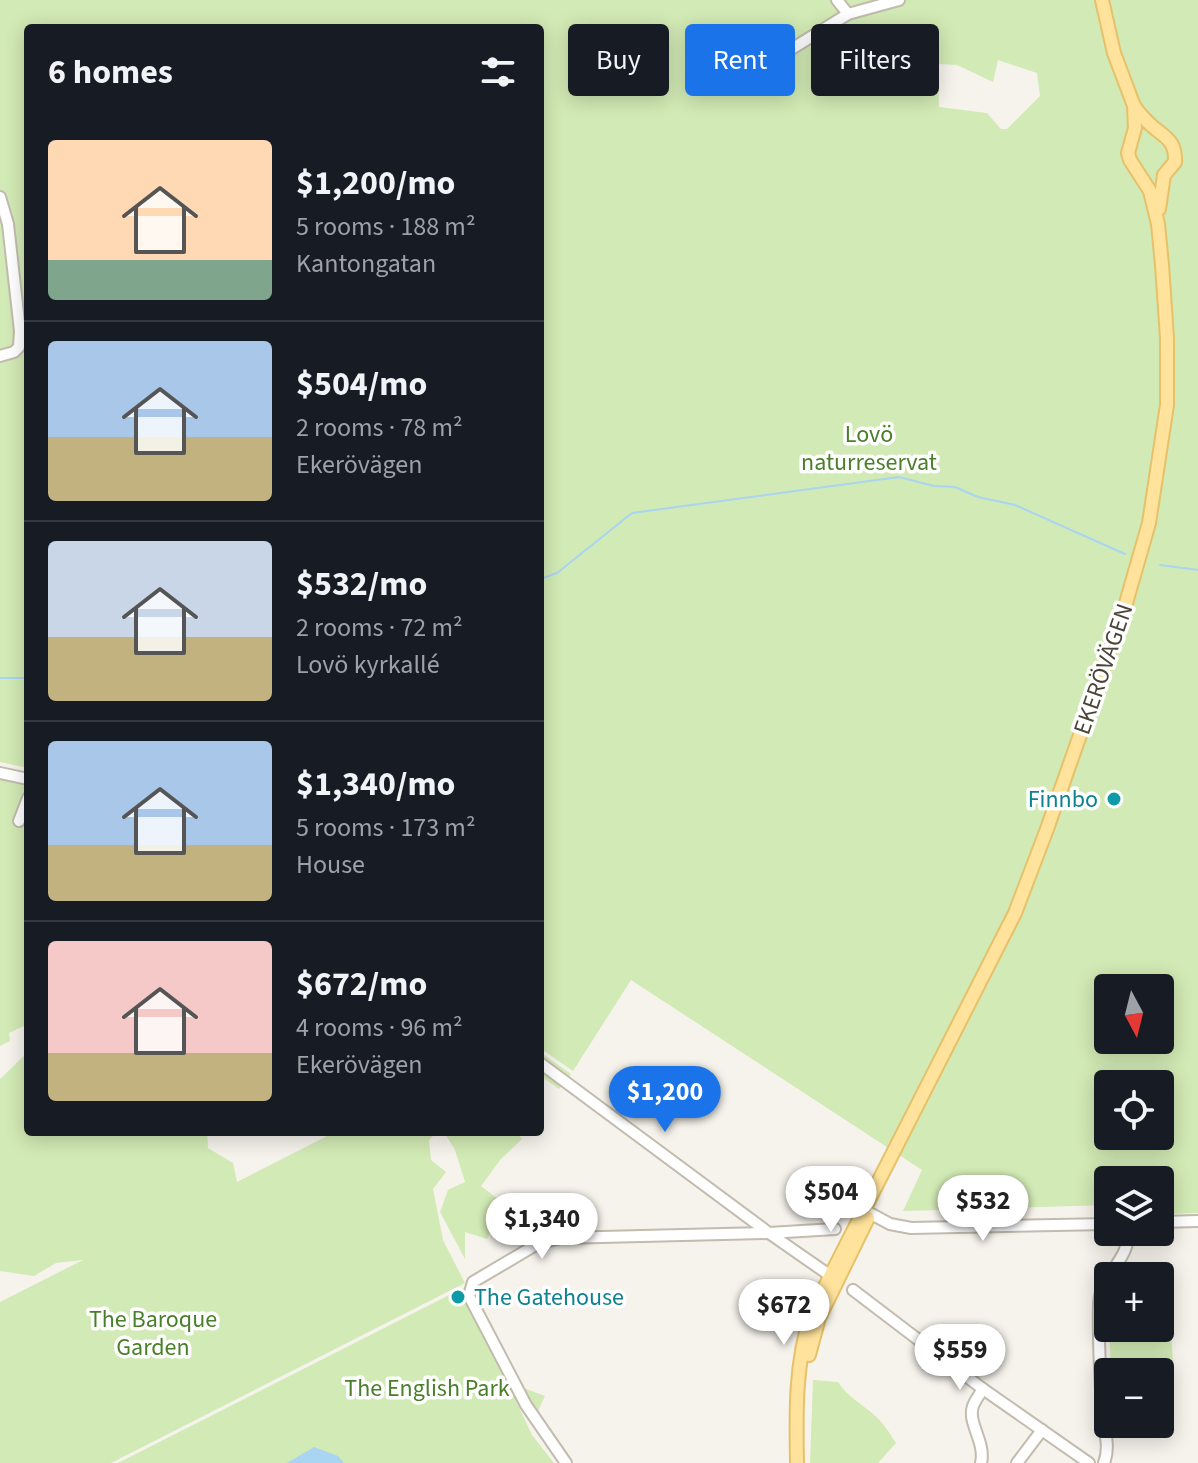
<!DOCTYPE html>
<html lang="en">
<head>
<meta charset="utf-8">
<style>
	body { margin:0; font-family:"Source Sans 3",sans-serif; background:#20242c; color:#f1f3f6; height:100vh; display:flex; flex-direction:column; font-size:30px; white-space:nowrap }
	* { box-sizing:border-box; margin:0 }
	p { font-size:26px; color:#9ea1a6 }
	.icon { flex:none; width:44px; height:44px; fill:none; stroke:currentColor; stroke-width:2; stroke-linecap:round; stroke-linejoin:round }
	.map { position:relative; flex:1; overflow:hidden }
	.panel { position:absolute; left:24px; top:24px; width:520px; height:1112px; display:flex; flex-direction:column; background:#171b24; border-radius:8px; box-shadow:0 4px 20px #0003 }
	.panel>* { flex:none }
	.top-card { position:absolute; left:568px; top:24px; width:510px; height:72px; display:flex; gap:16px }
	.needle { width:52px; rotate:173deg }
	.buttons { position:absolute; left:1094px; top:974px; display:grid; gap:16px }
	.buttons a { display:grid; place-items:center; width:80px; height:80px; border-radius:8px; background:#171b24; box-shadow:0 4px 20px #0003; font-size:40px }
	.price { position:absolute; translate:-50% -68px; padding:0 18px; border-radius:28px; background:#fff; color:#222; font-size:26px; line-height:52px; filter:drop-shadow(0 2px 4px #0008) }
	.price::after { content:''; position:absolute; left:50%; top:48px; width:24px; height:18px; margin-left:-12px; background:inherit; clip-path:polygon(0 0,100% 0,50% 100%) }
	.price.current { background:#1a73e8; color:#fff }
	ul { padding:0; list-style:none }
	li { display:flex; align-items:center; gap:24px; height:200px; padding:0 24px }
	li+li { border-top:2px solid #363941 }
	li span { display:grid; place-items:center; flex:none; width:224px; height:160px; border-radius:8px; color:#555 }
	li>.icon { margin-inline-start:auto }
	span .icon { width:96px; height:96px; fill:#fffc; stroke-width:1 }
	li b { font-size:34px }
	h2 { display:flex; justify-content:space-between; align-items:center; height:96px; padding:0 24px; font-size:34px }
	.tag { padding:0 28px; border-radius:8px; background:#171b24; box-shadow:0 4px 20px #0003; font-size:28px; line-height:72px }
	.tag.current { background:#1a73e8; color:#fff }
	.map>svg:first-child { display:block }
</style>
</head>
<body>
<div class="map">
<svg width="1198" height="1463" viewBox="0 0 1198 1463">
	<rect width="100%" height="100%" fill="#f6f3ec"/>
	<!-- green -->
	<g fill="#d2eab5" fill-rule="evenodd">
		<path d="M0,0H1198V1213L1163,1214L1168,1203H1160V1180H1108V1205L903,1211L922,1170L631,980L573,1071L540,1048V28H28V768L0,762ZM998,60L1037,73L1040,96L1007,129H1001L987,113L939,107L938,64L957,65L993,82ZM1108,988H1160V1040H1108ZM1108,1084H1160V1136H1108Z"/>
		<polygon points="0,776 28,782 28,1024 9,1033 10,1041 0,1046"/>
		<polygon points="28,1052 28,1132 207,1132 208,1148 233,1163 237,1182 335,1132 437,1132 429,1140 431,1160 446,1172 433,1189 443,1240 465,1283 111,1463 0,1463 0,1302 83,1260 56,1263 34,1276 0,1271 0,1079"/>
		<polygon points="540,1052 571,1074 559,1089 542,1077 540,1080"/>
		<polygon points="444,1132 516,1132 522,1139 501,1159 481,1186 504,1204 487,1239 465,1232 465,1259 440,1212 448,1190 465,1182 455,1150"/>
		<polygon points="463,1288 532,1435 554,1463 118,1463"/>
		<polygon points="1160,1291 1169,1291 1174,1381 1160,1381 1160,1372 1111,1372 1109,1328 1160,1328"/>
		<path d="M813,1380L838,1382C848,1397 859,1402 872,1413C882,1421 889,1432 896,1443L878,1463H810Z"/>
		<polygon points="521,1387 545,1396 537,1413"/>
	</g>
	<!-- water -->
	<polygon fill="#a9d4f2" points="314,1447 338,1456 344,1463 287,1463"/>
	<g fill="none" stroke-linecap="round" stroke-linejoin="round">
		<!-- stream -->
		<g stroke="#a9d4f2" stroke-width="2">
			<polyline points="1160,565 1198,570"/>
			<polyline points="540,579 557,573 632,513 899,477 934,486 955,487 978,497 1015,505 1125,554"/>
			<polyline points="0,678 28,678"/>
		</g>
		<defs>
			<g id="minor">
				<polyline points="837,0 848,14"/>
				<polyline points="785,53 848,14 899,0"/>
				<polyline points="0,197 8,224 20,331 19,347 14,352 0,356"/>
				<polyline points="0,773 28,779"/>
				<polyline points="19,821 28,798"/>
				<polyline points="540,1063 769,1233 835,1279"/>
				<polyline points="864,1210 890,1224 911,1228 1108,1224"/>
				<polyline points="1160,1222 1198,1221"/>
				<polyline points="853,1290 983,1389 1089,1463"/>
				<polyline points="566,1463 526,1405 469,1296 473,1282 539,1243 561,1238 769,1233 835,1229"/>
				<path d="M981,1463C986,1442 967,1423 973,1406C975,1400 980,1394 983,1389"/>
				<polyline points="1017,1463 1042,1430"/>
				<path d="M1104,1463C1111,1446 1103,1426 1102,1409C1100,1374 1098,1338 1099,1304C1100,1275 1130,1260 1128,1232"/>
			</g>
			<g id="major">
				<path d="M1134,106C1139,113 1145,120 1152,126C1166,138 1176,141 1175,162L1164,175L1159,209"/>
				<polyline points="809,1355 819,1318 868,1218"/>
				<path d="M797,1463C796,1412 795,1364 811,1314L1015,913L1047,829L1124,610L1149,523L1167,405V338L1162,265L1158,224L1150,191L1130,160L1128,153L1135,128L1134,106L1114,53L1102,0"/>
			</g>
		</defs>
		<!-- minor casing -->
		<use href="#minor" stroke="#c2bbae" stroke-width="14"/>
		<!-- major casing -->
		<use href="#major" stroke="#e6c16a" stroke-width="16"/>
		<!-- minor -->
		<use href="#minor" stroke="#fff" stroke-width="10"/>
		<!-- major -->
		<use href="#major" stroke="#ffe39c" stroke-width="12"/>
	</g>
	<!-- markers -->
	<g fill="#0f9aa8" stroke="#fff" stroke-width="3">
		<circle cx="1114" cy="799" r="8"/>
		<circle cx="458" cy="1297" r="8"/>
	</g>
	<g text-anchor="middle" stroke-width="7" stroke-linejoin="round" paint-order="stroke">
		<!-- park labels -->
		<g font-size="24" fill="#4a7f2a" stroke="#fff">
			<text x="869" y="442">Lovö<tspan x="869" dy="28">naturreservat</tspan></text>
			<text x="153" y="1327">The Baroque<tspan x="153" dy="28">Garden</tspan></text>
			<text x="427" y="1396">The English Park</text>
		</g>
		<!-- street labels -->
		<g font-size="24" fill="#4b4439" stroke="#fff">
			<text transform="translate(1103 669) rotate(-71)" y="8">EKERÖVÄGEN</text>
		</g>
		<!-- culture labels -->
		<g font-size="24" fill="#0d838f" stroke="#fff" text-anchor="end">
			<text x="1098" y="807">Finnbo</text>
			<text x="474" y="1305" text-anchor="start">The Gatehouse</text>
		</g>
	</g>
</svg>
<div class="buttons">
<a><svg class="needle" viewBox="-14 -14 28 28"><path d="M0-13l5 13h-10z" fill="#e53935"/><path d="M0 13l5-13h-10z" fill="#9ea1a6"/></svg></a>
<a><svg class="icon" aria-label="locate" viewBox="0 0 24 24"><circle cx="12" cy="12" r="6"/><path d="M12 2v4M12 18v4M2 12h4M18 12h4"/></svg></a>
<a><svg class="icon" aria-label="layers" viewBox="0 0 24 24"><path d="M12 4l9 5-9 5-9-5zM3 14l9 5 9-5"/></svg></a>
<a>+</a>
<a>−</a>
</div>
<b class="price current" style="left:665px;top:1134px">$1,200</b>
<b class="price" style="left:831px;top:1234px">$504</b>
<b class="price" style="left:983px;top:1243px">$532</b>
<b class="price" style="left:542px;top:1261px">$1,340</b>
<b class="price" style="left:784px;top:1347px">$672</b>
<b class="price" style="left:960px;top:1392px">$559</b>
<div class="top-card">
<a class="tag">Buy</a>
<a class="tag current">Rent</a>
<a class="tag">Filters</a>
</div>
<section class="panel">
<h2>6 homes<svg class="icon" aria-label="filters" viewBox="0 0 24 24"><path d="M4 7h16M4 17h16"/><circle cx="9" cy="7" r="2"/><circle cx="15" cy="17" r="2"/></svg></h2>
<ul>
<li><span style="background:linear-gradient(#ffd9b3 75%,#7fa58c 0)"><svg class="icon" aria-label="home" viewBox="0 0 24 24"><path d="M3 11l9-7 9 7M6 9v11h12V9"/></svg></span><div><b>$1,200/mo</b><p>5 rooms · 188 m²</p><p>Kantongatan</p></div></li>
<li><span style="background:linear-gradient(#a9c7e8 60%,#c2b280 0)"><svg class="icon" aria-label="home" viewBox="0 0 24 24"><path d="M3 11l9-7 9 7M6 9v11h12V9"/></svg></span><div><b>$504/mo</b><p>2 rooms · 78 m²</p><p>Ekerövägen</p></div></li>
<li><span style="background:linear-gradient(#c9d6e8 60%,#c2b280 0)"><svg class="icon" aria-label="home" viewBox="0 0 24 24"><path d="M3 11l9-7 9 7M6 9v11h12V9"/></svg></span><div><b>$532/mo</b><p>2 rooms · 72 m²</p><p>Lovö kyrkallé</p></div></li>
<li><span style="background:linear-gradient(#a9c7e8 65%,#c2b280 0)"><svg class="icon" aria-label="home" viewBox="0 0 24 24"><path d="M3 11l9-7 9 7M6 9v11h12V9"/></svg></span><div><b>$1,340/mo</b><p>5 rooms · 173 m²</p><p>House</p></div></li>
<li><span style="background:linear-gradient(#f6c9c9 70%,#c2b280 0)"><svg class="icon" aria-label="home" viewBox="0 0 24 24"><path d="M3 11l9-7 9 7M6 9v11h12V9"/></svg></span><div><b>$672/mo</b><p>4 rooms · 96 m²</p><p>Ekerövägen</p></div></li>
</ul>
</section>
</div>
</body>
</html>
